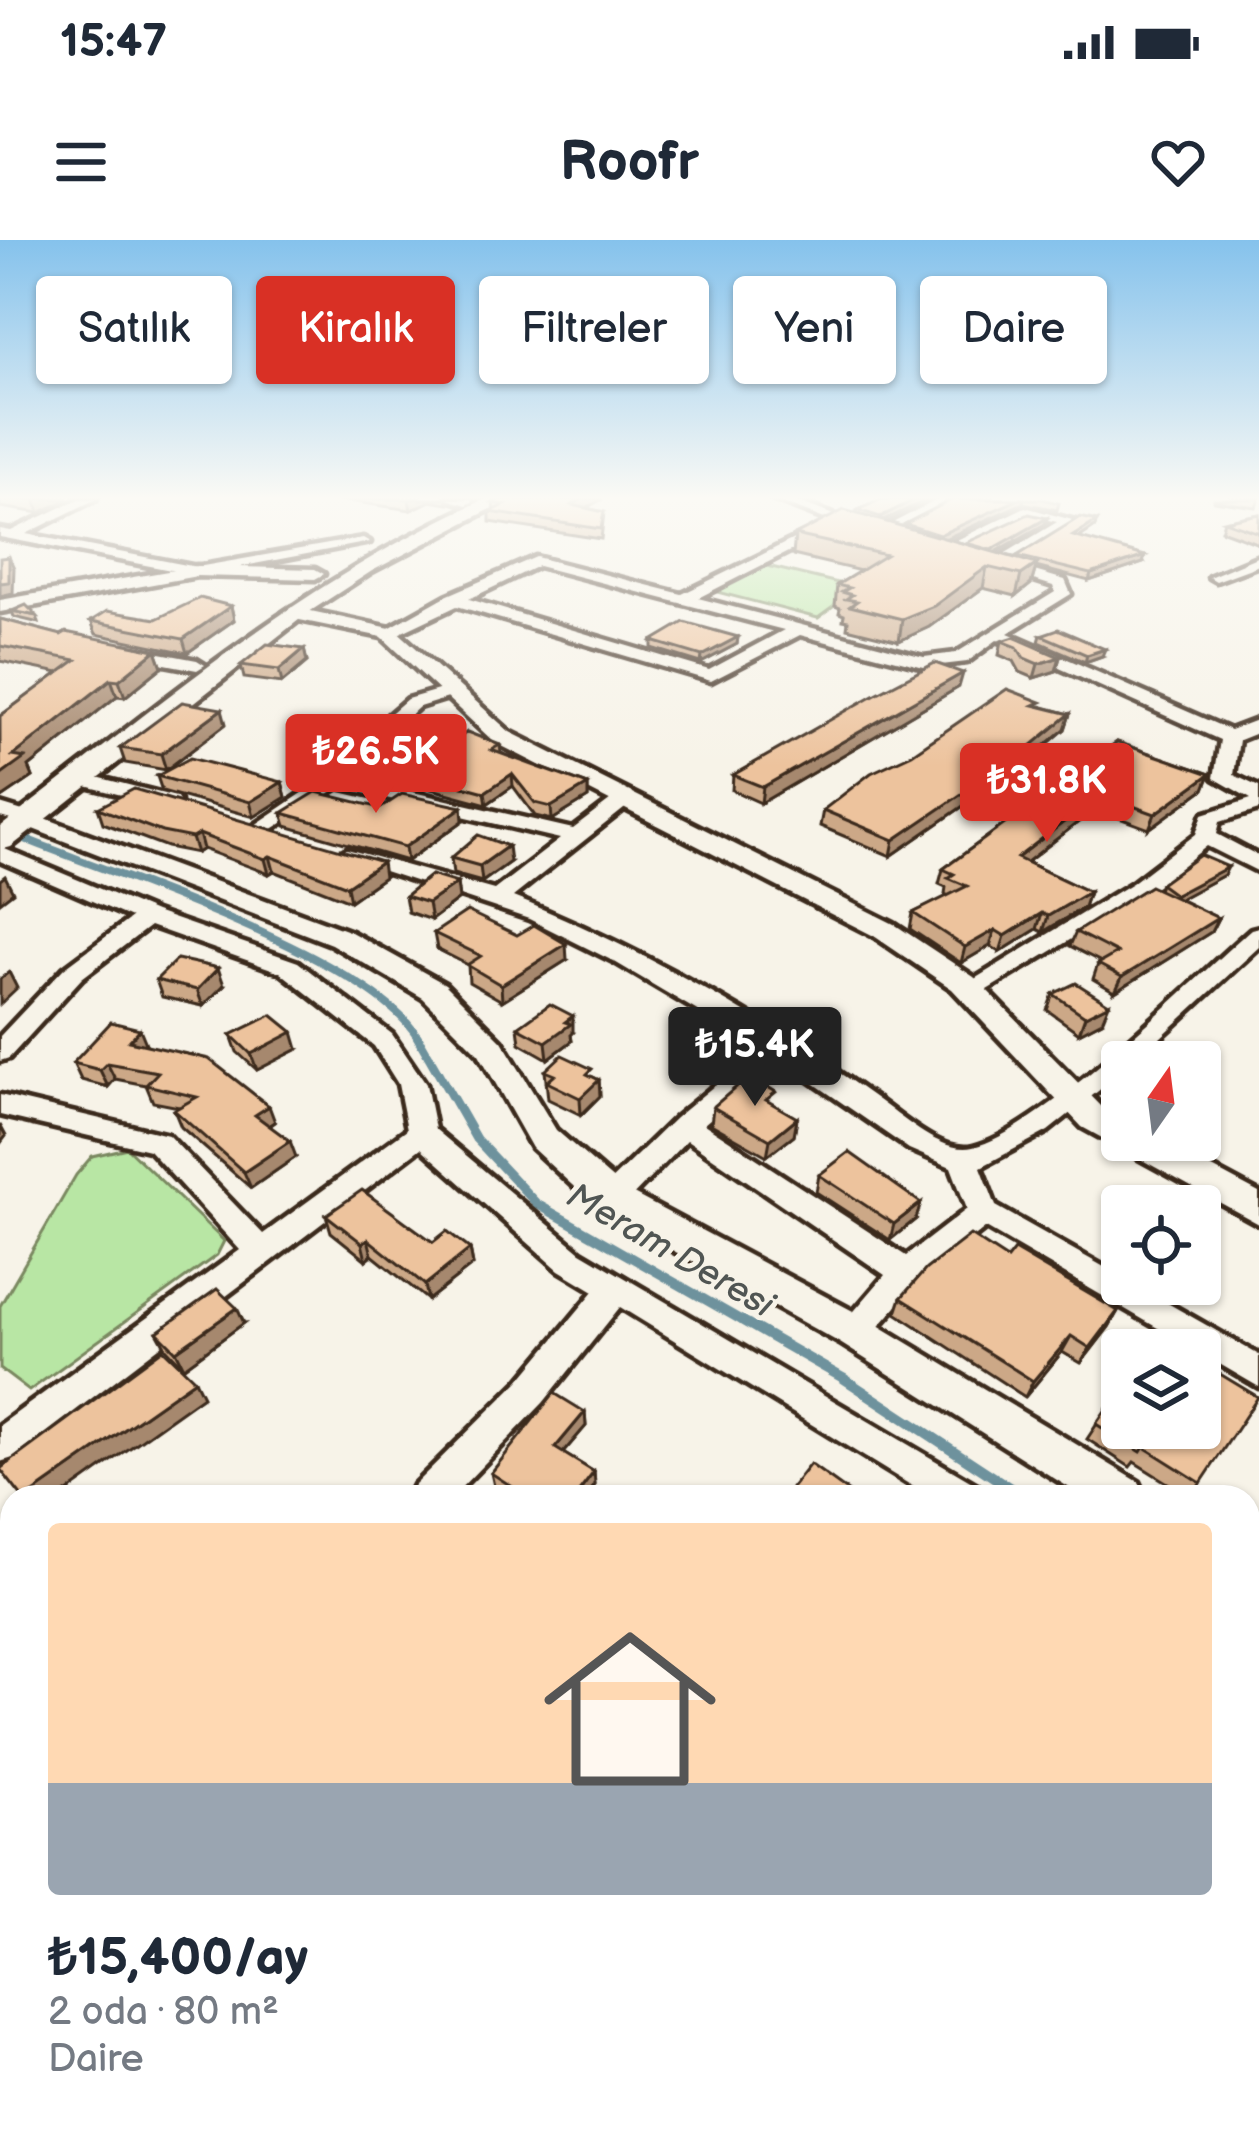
<!DOCTYPE html>
<html lang="tr">
<head>
<meta charset="utf-8">
<style>
	body { margin:0; font-family:"Balsamiq Sans",sans-serif; background:#f6f6f7; color:#1f2937; height:100vh; display:flex; flex-direction:column; font-size:45px; white-space:nowrap }
	* { box-sizing:border-box; margin:0 }
	p { font-size:39px; color:#747a83 }
	.icon { flex:none; width:66px; height:66px; fill:none; stroke:currentColor; stroke-width:2; stroke-linecap:round; stroke-linejoin:round }
	.map { position:relative; flex:1; overflow:hidden }
	.drawer { position:absolute; left:0px; top:1245px; width:1260px; height:660px; display:flex; flex-direction:column; background:#fff; border-radius:36px 36px 0 0; box-shadow:0 3px 9px #0004 }
	.drawer>* { flex:none }
	.banner { position:absolute; left:36px; top:36px; width:1188px; height:108px; display:flex; gap:24px }
	.needle { width:78px; rotate:14deg }
	.fabs { position:absolute; left:1101px; top:801px; display:grid; gap:24px }
	.fabs a { display:grid; place-items:center; width:120px; height:120px; border-radius:12px; background:#fff; box-shadow:0 3px 9px #0004; font-size:60px }
	.price { position:absolute; translate:-50% -102px; padding:0 27px; border-radius:12px; background:#d93025; color:#fff; font-size:39px; line-height:78px; filter:drop-shadow(0 3px 6px #0008) }
	.price::after { content:''; position:absolute; left:50%; top:72px; width:36px; height:27px; margin-left:-18px; background:inherit; clip-path:polygon(0 0,100% 0,50% 100%) }
	.price.current { background:#222; color:#fff }
	ul { padding:0; list-style:none }
	li { display:grid; align-content:center; gap:24px; height:636px; padding:0 48px }
	li span { display:grid; place-items:center; height:372px; border-radius:12px; color:#555 }
	li>.icon { margin-inline-start:auto }
	span .icon { width:216px; height:216px; fill:#fffc; stroke-width:1 }
	li b { font-size:51px }
	.chip { padding:0 42px; border-radius:12px; background:#fff; box-shadow:0 3px 9px #0004; font-size:42px; line-height:108px }
	.chip.current { background:#d93025; color:#fff }
	.status { display:flex; justify-content:space-between; align-items:center; height:84px; padding:0 60px; background:#fff; direction:ltr }
	.status svg { height:33px; fill:currentColor }
	header { display:flex; justify-content:space-between; align-items:center; height:156px; padding:0 48px; background:#fff; font-size:54px; font-weight:600 }
	.map>svg:first-child { display:block }
</style>
</head>
<body>
<div class="status"><b>15:47</b><svg viewBox="0 0 49 12"><path d="M0 12V9h3v3zM5 12V6h3v6zM10 12V3h3v9zM15 12V0h3v12zM26 1h20v11H26zM47 4h2v5h-2z"/></svg></div>
<header><svg class="icon" aria-label="menu" viewBox="0 0 24 24"><path d="M4 6h16M4 12h16M4 18h16"/></svg>Roofr<svg class="icon" aria-label="heart" viewBox="0 0 24 24"><path d="M12 20l-8-8c-3-5 5-10 8-4 3-6 11-1 8 4z"/></svg></header>
<div class="map">
<svg width="1259" height="1905" viewBox="0 0 1259 1905">
	<rect width="100%" height="100%" fill="#f7f3e8"/>
	<filter id="ink" filterUnits="userSpaceOnUse"><feTurbulence type="fractalNoise" baseFrequency=".00833" numOctaves="2"/><feDisplacementMap in="SourceGraphic" scale="24" xChannelSelector="R" yChannelSelector="G"/><feConvolveMatrix kernelMatrix="1 2 1 2 8 2 1 2 1" color-interpolation-filters="sRGB"/></filter>
	<g filter="url(#ink)">
		<!-- green -->
		<g fill="#b8e6a4" stroke="#7a8861" stroke-width="3">
			<polygon points="763,325 859,348 818,378 717,352"/>
			<polygon points="127,908 224,1001 217,1015 29,1151 0,1129 0,1066 76,935 92,916"/>
		</g>
		<g fill="none" stroke-linecap="round" stroke-linejoin="round">
			<!-- stream-far2 -->
			<path stroke="#6e929d" stroke-width="8" d="M25,599C116,635 373,719 419,799"/>
			<!-- stream-far1 -->
			<polyline stroke="#6e929d" stroke-width="9" points="417,796 476,899 537,964 748,1084"/>
			<!-- stream -->
			<g stroke="#6e929d" stroke-width="10">
				<polyline points="743,1081 843,1138 1024,1257"/>
				<polyline points="1248,1401 1259,1408"/>
			</g>
			<defs>
				<g id="minor">
					<polygon points="79,259 96,259 26,294 197,327 363,298 370,302 197,335 0,297 0,289 11,291"/>
					<polygon points="447,259 472,259 473,261 467,265"/>
					<polygon points="772,259 791,259 847,280 835,283"/>
					<polygon points="939,259 955,259 885,296 873,293"/>
					<path d="M1025,267L1076,281L1007,323L1065,340L1071,354L1008,393L1230,490L1259,479V492L1239,500L1234,535L1259,547V570L1220,582L1217,594L1259,616V632L1207,606L1148,653L972,759L963,756L960,751L963,746L1132,643L1196,594L1203,574L1251,559L1214,538L1220,500L997,400L967,422L924,427L800,395L711,441L457,366L394,396L380,393L446,356L536,317L682,354L826,283L831,290L698,358L924,417L956,413L1055,352L1053,346L986,325L1057,282L1027,275L944,315L932,312ZM538,326L784,390L709,430L469,359Z"/>
					<polygon points="1259,316 1259,325 1216,341 1209,337"/>
					<polygon points="123,406 197,420 205,425 197,430 117,415 115,411"/>
					<path d="M452,446L458,447V455L419,467L344,536L573,589L615,557H629V565L513,657C641,708 766,779 878,860C901,876 943,915 973,907C1043,890 1192,741 1251,689L1259,687V707L1134,822H1122V832L1048,891L981,927L996,966L1122,1037V1044H1134L1259,1115V1147L986,988L918,1042L866,1101L854,1105L842,1101L837,1091L885,1035L687,900L622,967H600L596,959L600,951L675,878L760,808L613,721L529,679L336,615L347,609L494,650L560,599L339,547L266,593L249,589L325,538L326,529L407,459ZM780,820L909,909L951,927L967,969L906,1016L704,884Z"/>
					<polygon points="81,533 176,557 179,561 169,567 74,543 74,535"/>
					<polygon points="0,564 36,575 39,579 29,585 0,577"/>
					<polygon points="0,607 155,672 298,722 392,794 426,844 435,889 581,1012 977,1245 983,1257 930,1257 620,1067 543,1163 452,1257 408,1257 414,1245 519,1141 594,1051 559,1030 421,908 13,1218 0,1222 0,1185 240,1010 149,910 0,875 0,855 168,895 263,994 407,889 398,844 374,806 280,732 150,686 82,738 9,818 0,821 0,796 64,728 131,678 0,621"/>
					<polygon points="1248,1432 1259,1436 1259,1482 1248,1478"/>
					<polygon points="0,1492 12,1497 12,1545 0,1540"/>
					<polygon points="1259,1574 1259,1637 1248,1641 1248,1579"/>
					<polygon points="214,1893 268,1893 273,1905 219,1905"/>
					<polygon points="470,1893 531,1893 526,1905 465,1905"/>
					<polygon points="730,1893 786,1893 791,1905 735,1905"/>
					<polygon points="1073,1893 1128,1893 1123,1905 1068,1905"/>
				</g>
				<g id="tertiary">
					<polygon points="197,326 315,329 324,334 315,339 197,336 0,372 0,360"/>
					<polygon points="292,367 395,389 510,492 894,684 974,737 1106,871 1122,879 1122,900 1160,900 1259,953 1259,984 1082,887 952,749 874,696 494,502 382,397 285,377 283,373"/>
					<polygon points="29,572 351,692 445,744 502,801 556,890 624,949 868,1079 1139,1242 1146,1257 1084,1257 840,1103 598,969 532,908 479,814 423,758 331,704 20,584 17,579 20,574"/>
					<polygon points="1248,1311 1259,1315 1259,1364 1248,1360"/>
				</g>
				<path id="secondary" d="M486,259H510L372,331L309,372L11,607L0,610V587C157,467 304,339 486,259Z"/>
			</defs>
			<!-- minor casing -->
			<use href="#minor" stroke="#3b2a1e" stroke-width="9"/>
			<!-- tertiary casing -->
			<use href="#tertiary" stroke="#3b2a1e" stroke-width="9"/>
			<!-- secondary casing -->
			<use href="#secondary" stroke="#3b2a1e" stroke-width="9"/>
			<!-- minor -->
			<use href="#minor" fill="#f7f3e8" fill-rule="evenodd"/>
			<!-- tertiary -->
			<use href="#tertiary" fill="#f7f3e8" fill-rule="evenodd"/>
			<!-- secondary -->
			<use href="#secondary" fill="#f7f3e8" fill-rule="evenodd"/>
		</g>
		<!-- wall -->
		<g fill="#cca887" stroke="#3b2a1e" stroke-width="3">
			<polygon points="0,259 68,259 40,273 0,267"/>
			<polygon points="334,259 447,259 448,264 430,261 411,270"/>
			<polygon points="882,259 928,259 883,281 904,287 905,284 954,259 1042,259 1059,263 1057,270 1023,263 946,299 966,304 1047,278 1045,284 996,312 1017,318 1017,316 1095,287 1078,298 1143,323 1089,341 1036,327 1031,344 1016,356 983,348 929,387 899,401 847,388 848,381 843,380 844,375 839,373 840,368 835,366 837,345 861,331 793,315 795,295 857,274 858,270"/>
			<polygon points="1214,259 1259,259 1256,267 1214,261"/>
			<polygon points="493,263 586,268 604,272 601,299 490,282 490,272 494,270"/>
			<polygon points="1259,274 1259,304 1221,290 1224,281"/>
			<polygon points="231,366 234,380 187,413 96,394 91,381 156,379"/>
			<polygon points="12,371 37,376 39,383 14,377"/>
			<polygon points="0,379 61,395 156,410 162,427 125,457 117,456 29,527 33,537 2,558 0,558 0,476 59,433 0,421"/>
			<polygon points="1041,395 1102,416 1085,422 1039,402"/>
			<polygon points="738,397 737,404 701,423 652,408 652,401"/>
			<polygon points="1002,401 1060,417 1056,431 1034,438 1020,432 1014,421 999,415"/>
			<polygon points="304,409 307,422 282,443 244,438 241,425"/>
			<polygon points="959,447 761,563 732,550 733,535"/>
			<polygon points="1040,466 1070,474 1065,489 1021,526 891,616 820,586 823,570"/>
			<polygon points="226,484 166,530 125,523 120,508"/>
			<polygon points="1117,502 1210,534 1204,549 1149,589 1095,569 1027,622 1089,652 1084,667 1043,692 1037,689 1000,712 990,706 961,723 910,689 913,673 949,656 945,654 946,647 939,644 943,629"/>
			<polygon points="500,505 501,513 588,545 588,558 552,580 535,576 513,546 487,564 424,547 422,535 430,528 429,520"/>
			<polygon points="157,536 282,542 286,557 254,577 162,551"/>
			<polygon points="462,567 463,581 407,621 286,586 282,573"/>
			<polygon points="98,568 384,637 350,661 274,631 269,634 203,609 197,613 167,607 103,583"/>
			<polygon points="451,618 510,622 482,642 453,634"/>
			<polygon points="1224,635 1179,659 1218,678 1211,692 1115,752 1093,739 1098,724 1101,722 1070,706 1076,692 1158,650 1160,644"/>
			<polygon points="457,643 459,659 431,680 408,672 405,656"/>
			<polygon points="434,693 567,720 502,761 469,742 468,725 437,709"/>
			<polygon points="156,740 224,745 203,766 162,757"/>
			<polygon points="1053,754 1102,781 1079,793 1047,770"/>
			<polygon points="518,787 573,793 571,795 572,801 548,819 520,803"/>
			<polygon points="231,795 298,809 257,830 237,812"/>
			<polygon points="147,805 275,882 270,886 296,917 251,948 181,887 174,870 179,867 153,862 146,845 115,839 108,847 81,840 73,823"/>
			<polygon points="545,831 593,837 599,840 600,856 581,875 548,859"/>
			<polygon points="713,867 797,878 794,895 767,916 711,884"/>
			<polygon points="819,935 916,979 890,1000 816,952"/>
			<polygon points="326,975 433,1002 470,1009 473,1025 428,1060 372,1015 366,1020 331,992"/>
			<polygon points="1007,1019 1118,1071 1109,1087 1081,1123 1062,1112 1025,1157 896,1073 901,1058"/>
			<polygon points="244,1083 184,1127 166,1108 157,1092"/>
			<polygon points="1122,1146 1201,1243 1190,1257 1134,1222 1130,1227 1087,1199"/>
			<polygon points="585,1172 586,1186 563,1213 594,1232 595,1245 586,1257 510,1257 494,1246 491,1233"/>
			<polygon points="1259,1631 1259,1677 1248,1668 1248,1636"/>
			<polygon points="851,1893 919,1893 930,1905 843,1905"/>
		</g>
		<!-- shaded-wall -->
		<g fill="#a6886e" stroke="#3b2a1e" stroke-width="3">
			<polygon points="35,259 68,259 40,273"/>
			<polygon points="412,259 429,259 430,261 411,270 409,260"/>
			<polygon points="583,259 603,259 572,275 572,265"/>
			<polygon points="916,259 928,259 879,283 880,277"/>
			<polygon points="1019,259 1024,259 1023,263 938,302 939,295"/>
			<polygon points="1047,278 1045,284 989,316 991,310"/>
			<polygon points="1097,281 1095,287 1071,303 1073,296"/>
			<polygon points="1145,316 1143,323 1089,341 1091,334"/>
			<polygon points="9,317 14,328 13,353 0,356 0,343"/>
			<polygon points="1037,324 1031,344 1016,356 1021,335"/>
			<polygon points="987,327 983,348 929,387 899,401 902,379"/>
			<polygon points="231,366 234,380 187,413 183,399"/>
			<polygon points="738,397 737,404 701,423 702,416"/>
			<polygon points="304,409 307,422 282,443 279,430"/>
			<polygon points="1105,409 1102,416 1085,422 1087,415"/>
			<polygon points="156,410 162,427 125,457 119,440"/>
			<polygon points="1060,417 1056,431 1034,438 1038,424"/>
			<polygon points="963,433 959,447 761,563 763,547"/>
			<polygon points="111,439 117,456 29,527 33,537 2,558 0,553 0,536 13,516"/>
			<polygon points="222,469 226,484 166,530 161,514"/>
			<polygon points="1070,474 1065,489 1021,526 891,616 894,600"/>
			<polygon points="512,534 513,546 487,564 485,552"/>
			<polygon points="1210,534 1204,549 1149,589 1155,574"/>
			<polygon points="282,542 286,557 254,577 250,562"/>
			<polygon points="588,545 588,558 552,580 551,567"/>
			<polygon points="1100,554 1095,569 1013,633 1017,618"/>
			<polygon points="462,567 463,581 407,621 405,607"/>
			<polygon points="199,594 203,609 197,613 192,598"/>
			<polygon points="508,606 510,622 482,642 480,626"/>
			<polygon points="270,616 274,631 269,634 265,619"/>
			<polygon points="382,622 384,637 350,661 347,646"/>
			<polygon points="1228,627 1224,635 1172,663 1175,655"/>
			<polygon points="5,636 13,652 0,662 0,640"/>
			<polygon points="457,643 459,659 431,680 428,663"/>
			<polygon points="1089,652 1084,667 1043,692 1048,676"/>
			<polygon points="1042,673 1037,689 1000,712 1005,696"/>
			<polygon points="1218,678 1211,692 1115,752 1122,737"/>
			<polygon points="995,690 990,706 961,723 965,707"/>
			<polygon points="566,704 567,720 502,761 501,745"/>
			<polygon points="218,728 224,745 203,766 197,750"/>
			<polygon points="9,732 17,748 0,764 0,739"/>
			<polygon points="1109,764 1102,781 1079,793 1085,776"/>
			<polygon points="573,776 573,793 571,795 572,801 548,819 546,802"/>
			<polygon points="140,789 147,806 129,801"/>
			<polygon points="293,792 298,809 257,830 251,814"/>
			<polygon points="107,823 115,839 108,847 100,830"/>
			<polygon points="599,840 600,856 581,875 580,858"/>
			<polygon points="269,866 275,882 260,891 255,875"/>
			<polygon points="797,878 794,895 767,916 770,900"/>
			<polygon points="0,885 6,896 0,904"/>
			<polygon points="290,901 296,917 251,948 244,932"/>
			<polygon points="921,963 916,979 890,1000 894,984"/>
			<polygon points="368,999 372,1015 366,1020 362,1003"/>
			<polygon points="470,1009 473,1025 428,1060 425,1045"/>
			<polygon points="237,1068 244,1083 184,1127 176,1111"/>
			<polygon points="1118,1071 1109,1087 1081,1123 1090,1108"/>
			<polygon points="1071,1096 1062,1112 1025,1157 1033,1141"/>
			<polygon points="195,1140 203,1156 61,1257 28,1257"/>
			<polygon points="585,1172 586,1186 556,1221 555,1208"/>
			<polygon points="594,1232 595,1245 586,1257 575,1257"/>
		</g>
		<!-- building -->
		<g fill="#edc39d" stroke="#3b2a1e" stroke-width="3">
			<polygon points="500,259 583,259 572,265 604,272 601,289 490,272 505,265 493,263"/>
			<polygon points="882,259 916,259 880,277 858,270"/>
			<polygon points="953,259 1019,259 939,295 905,284"/>
			<polygon points="844,270 1037,324 1021,335 987,327 934,366 902,379 850,366 857,361 846,359 852,355 842,352 849,348 837,345 886,315 795,295"/>
			<polygon points="1029,274 1047,278 991,310 966,303"/>
			<polygon points="1259,274 1259,293 1224,281"/>
			<polygon points="1080,277 1097,281 1073,296 1145,316 1091,334 1017,316"/>
			<polygon points="9,317 9,342 0,343 0,318"/>
			<polygon points="200,358 231,366 183,399 91,381 107,371 156,379"/>
			<polygon points="26,365 37,376 12,371"/>
			<polygon points="0,379 61,395 66,392 156,410 119,440 111,439 13,516 25,518 0,536 0,476 76,420 0,406"/>
			<polygon points="684,382 738,397 702,416 652,401"/>
			<polygon points="1058,389 1105,409 1087,415 1041,395"/>
			<polygon points="1014,397 1060,417 1038,424 1024,418 1017,407 1002,401"/>
			<polygon points="267,404 304,409 279,430 241,425"/>
			<polygon points="935,423 963,433 763,547 733,535 874,455"/>
			<polygon points="1007,449 1041,462 1034,465 1070,474 1025,511 894,600 823,570 871,533 912,514"/>
			<polygon points="182,462 222,469 161,514 120,508"/>
			<polygon points="467,492 500,505 491,510 588,545 551,567 535,563 512,534 485,552 422,535 439,522 429,520"/>
			<polygon points="1117,502 1210,534 1155,574 1100,554 1017,618 1089,652 1048,676 1042,673 1005,696 995,690 965,707 913,673 967,646 948,638 954,634 943,629"/>
			<polygon points="190,518 282,542 250,562 157,536"/>
			<polygon points="134,549 382,622 347,646 270,616 265,619 199,594 192,598 162,592 98,568"/>
			<polygon points="316,552 381,568 402,554 462,567 405,607 282,573"/>
			<polygon points="478,595 508,606 480,626 451,618"/>
			<polygon points="1200,615 1228,627 1175,655 1160,644"/>
			<polygon points="431,635 457,643 428,663 405,656"/>
			<polygon points="1150,646 1218,678 1122,737 1098,724 1117,713 1076,692"/>
			<polygon points="467,671 517,695 534,685 566,704 501,745 467,725 481,716 434,693"/>
			<polygon points="177,719 218,728 197,750 156,740"/>
			<polygon points="1076,743 1109,764 1085,776 1053,754"/>
			<polygon points="550,764 573,776 565,782 571,784 546,802 518,787"/>
			<polygon points="272,775 293,792 251,814 231,795"/>
			<polygon points="111,782 140,789 129,801 209,819 269,866 255,875 290,901 244,932 174,870 197,857 146,845 158,832 107,823 100,830 73,823"/>
			<polygon points="562,815 592,829 587,834 599,840 580,858 547,842 555,835 545,831"/>
			<polygon points="749,836 776,852 766,860 797,878 770,900 713,867"/>
			<polygon points="849,912 921,963 894,984 819,935"/>
			<polygon points="362,950 433,1002 447,991 470,1009 425,1045 368,999 362,1003 326,975"/>
			<polygon points="970,995 1007,1019 1014,1010 1118,1071 1090,1108 1071,1096 1033,1141 901,1058 926,1029"/>
			<polygon points="217,1049 237,1068 176,1111 157,1092"/>
			<polygon points="163,1109 195,1140 28,1257 22,1257 0,1229"/>
			<polygon points="1220,1134 1258,1157 1201,1243 1144,1207 1141,1212 1096,1184 1122,1146 1122,1188 1200,1188 1200,1146 1208,1151"/>
			<polygon points="554,1153 585,1172 555,1208 594,1232 575,1257 528,1257 491,1233"/>
			<polygon points="810,1224 856,1257 784,1257"/>
			<polygon points="12,1631 12,1787 0,1745 0,1640"/>
			<polygon points="1259,1632 1259,1656 1250,1649"/>
			<polygon points="857,1893 919,1893 930,1905 849,1905"/>
		</g>
	</g>
	<!-- sky -->
	<linearGradient id="sky" x2="0" y2="1"><stop stop-color="#85c2ec"/><stop offset="0.49" stop-color="#fbfaf5"/><stop offset="1" stop-color="#fbfaf5" stop-opacity="0"/></linearGradient>
	<rect width="1259" height="526" fill="url(#sky)"/>
	<g text-anchor="middle" stroke-width="10" stroke-linejoin="round" paint-order="stroke">
		<!-- water labels -->
		<g font-size="36" font-style="italic" fill="#505553" stroke="#f7f3e8">
			<text transform="translate(671 1009) rotate(30)" y="13">Meram Deresi</text>
		</g>
	</g>
</svg>
<div class="fabs">
<a><svg class="needle" viewBox="-14 -14 28 28"><path d="M0-13l5 13h-10z" fill="#e53935"/><path d="M0 13l5-13h-10z" fill="#747a83"/></svg></a>
<a><svg class="icon" aria-label="locate" viewBox="0 0 24 24"><circle cx="12" cy="12" r="6"/><path d="M12 2v4M12 18v4M2 12h4M18 12h4"/></svg></a>
<a><svg class="icon" aria-label="layers" viewBox="0 0 24 24"><path d="M12 4l9 5-9 5-9-5zM3 14l9 5 9-5"/></svg></a>
</div>
<b class="price" style="left:376px;top:576px">₺26.5K</b>
<b class="price" style="left:1047px;top:605px">₺31.8K</b>
<b class="price current" style="left:755px;top:869px">₺15.4K</b>
<div class="banner">
<a class="chip">Satılık</a>
<a class="chip current">Kiralık</a>
<a class="chip">Filtreler</a>
<a class="chip">Yeni</a>
<a class="chip">Daire</a>
</div>
<section class="drawer">
<ul>
<li><span style="background:linear-gradient(#ffd9b3 70%,#9aa5b1 0)"><svg class="icon" aria-label="home" viewBox="0 0 24 24"><path d="M3 11l9-7 9 7M6 9v11h12V9"/></svg></span><div><b>₺15,400/ay</b><p>2 oda · 80 m²</p><p>Daire</p></div></li>
</ul>
</section>
</div>
</body>
</html>
